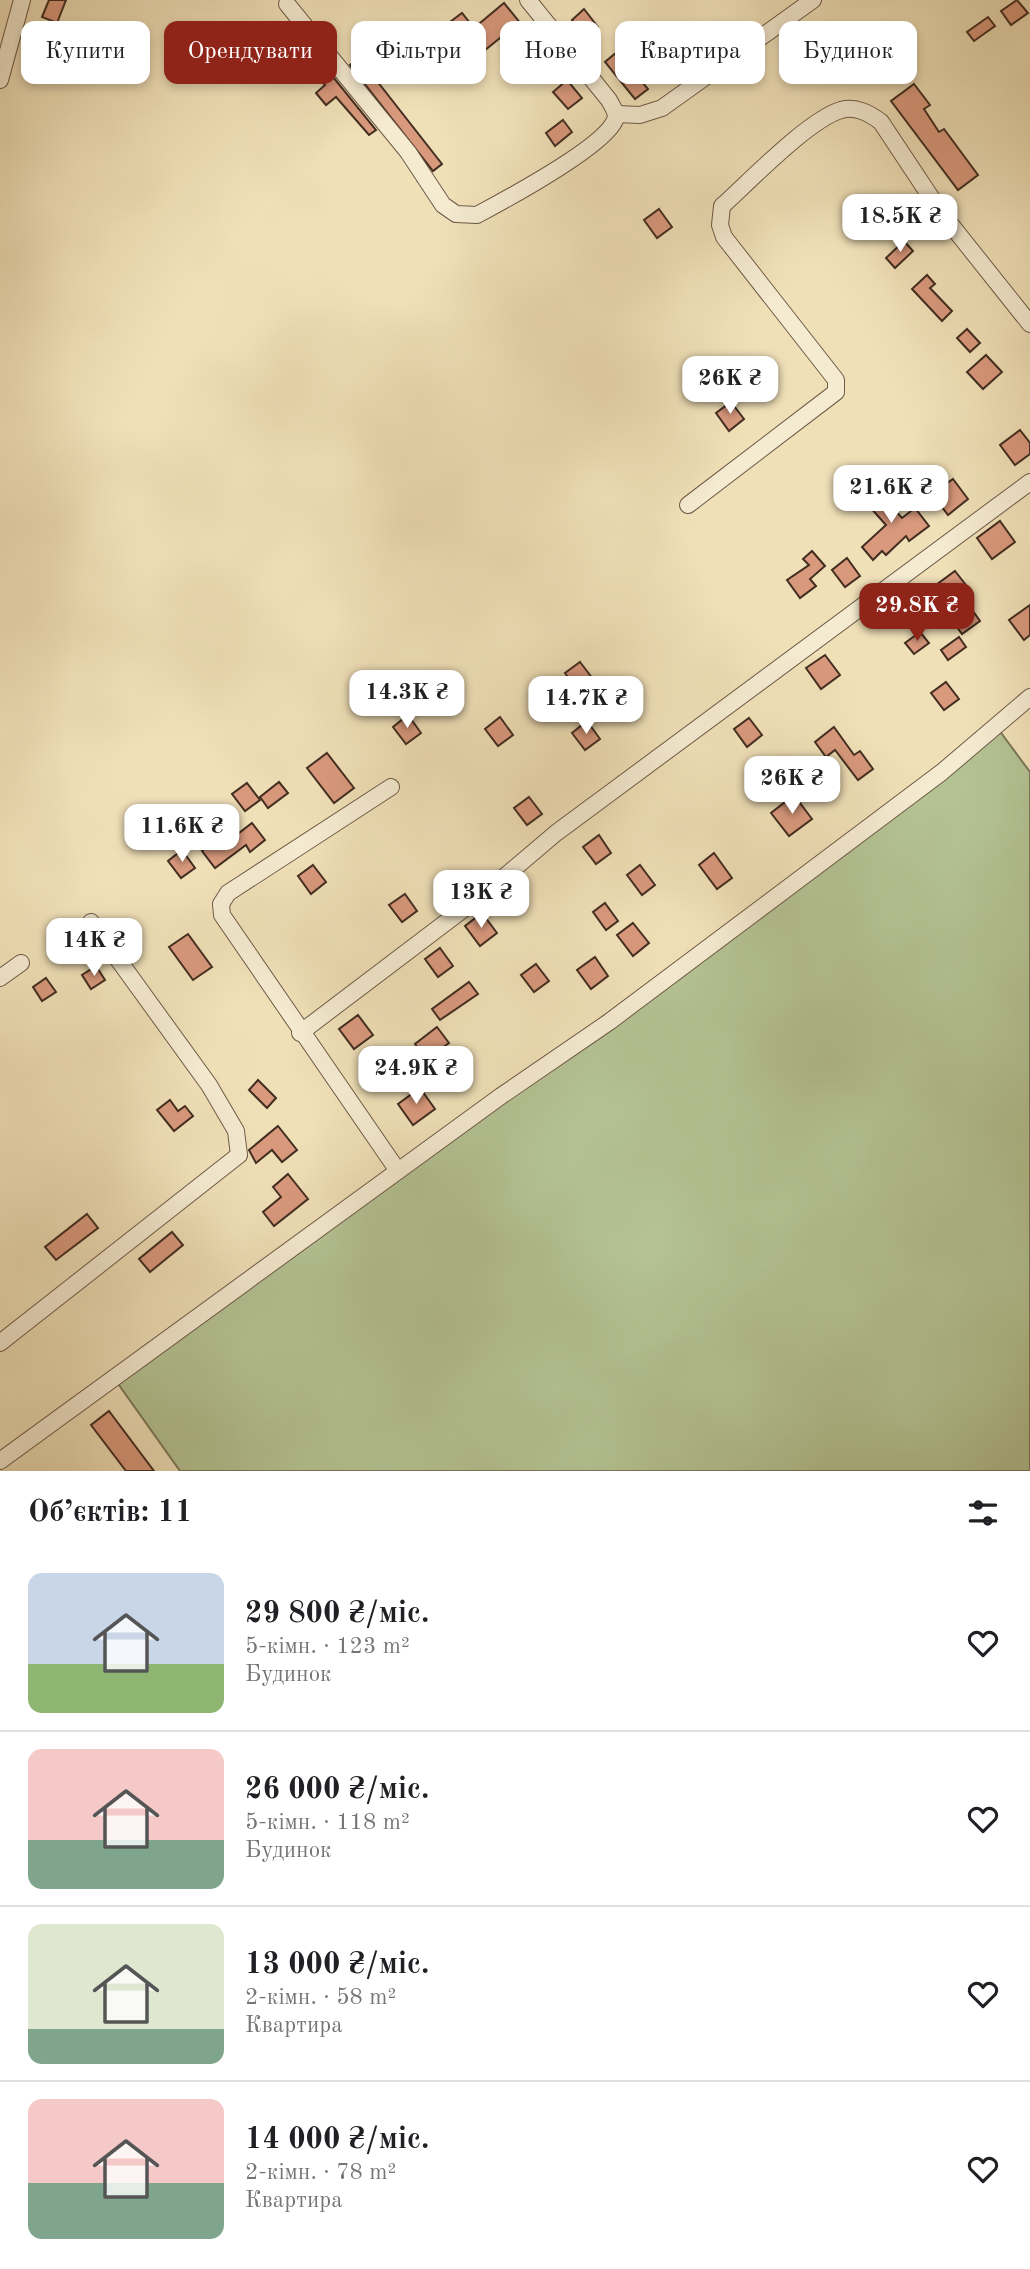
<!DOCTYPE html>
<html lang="uk">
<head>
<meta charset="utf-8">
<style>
	body { margin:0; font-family:"Old Standard TT",serif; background:#f2f2f2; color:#202124; height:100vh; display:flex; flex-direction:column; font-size:26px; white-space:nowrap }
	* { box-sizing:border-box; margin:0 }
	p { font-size:23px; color:#757577 }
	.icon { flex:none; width:38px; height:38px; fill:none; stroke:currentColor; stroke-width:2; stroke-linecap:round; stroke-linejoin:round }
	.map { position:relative; height:1471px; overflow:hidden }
	.drawer { display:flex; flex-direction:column; background:#fff; flex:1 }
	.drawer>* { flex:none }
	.hud { position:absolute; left:21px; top:21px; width:989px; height:63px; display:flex; gap:14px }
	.price { position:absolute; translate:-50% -60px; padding:0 16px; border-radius:14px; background:#fff; color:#222; font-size:23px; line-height:46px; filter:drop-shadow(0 2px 4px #0008) }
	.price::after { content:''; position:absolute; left:50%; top:42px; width:21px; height:16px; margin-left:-10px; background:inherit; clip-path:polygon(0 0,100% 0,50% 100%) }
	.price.on { background:#8f2418; color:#fff }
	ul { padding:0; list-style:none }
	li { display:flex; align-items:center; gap:21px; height:175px; padding:0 28px }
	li+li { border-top:2px solid #e0e0e0 }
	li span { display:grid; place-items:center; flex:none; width:196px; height:140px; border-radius:14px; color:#555 }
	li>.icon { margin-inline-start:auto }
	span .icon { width:84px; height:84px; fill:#fffc; stroke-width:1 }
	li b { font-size:30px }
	h2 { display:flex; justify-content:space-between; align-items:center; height:84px; padding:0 28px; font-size:30px }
	.chip { padding:0 24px; border-radius:14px; background:#fff; box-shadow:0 4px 10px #0003; font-size:24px; line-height:63px }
	.chip.on { background:#8f2418; color:#fff }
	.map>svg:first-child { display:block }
</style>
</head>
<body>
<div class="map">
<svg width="1030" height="1471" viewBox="0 0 1030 1471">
	<rect width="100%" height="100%" fill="#f0e0b8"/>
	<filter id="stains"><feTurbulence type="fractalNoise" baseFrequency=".00286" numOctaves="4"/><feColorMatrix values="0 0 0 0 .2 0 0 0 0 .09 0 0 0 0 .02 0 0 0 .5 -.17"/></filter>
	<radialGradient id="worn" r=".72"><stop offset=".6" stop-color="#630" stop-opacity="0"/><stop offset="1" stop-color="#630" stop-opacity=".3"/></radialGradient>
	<!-- green -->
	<polygon fill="#b4c394" stroke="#7b785a" stroke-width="2" points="996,726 1030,772 1030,1471 180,1471 114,1378"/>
	<!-- building -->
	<g fill="#d9997d" stroke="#422d20" stroke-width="2">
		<polygon points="49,0 66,0 57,23 42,17"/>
		<polygon points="1017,0 1028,13 1011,25 1001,11"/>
		<polygon points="504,3 551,61 536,73 505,34 474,59 450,22 462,13 474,28"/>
		<polygon points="584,9 598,27 586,37 572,20"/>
		<polygon points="988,17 995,26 974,41 967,32"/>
		<polygon points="312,51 376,130 369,135 336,97 326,105 316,93 325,85 303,59"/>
		<polygon points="617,52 648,89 635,99 605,62"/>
		<polygon points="359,58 442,164 433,171 350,65"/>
		<polygon points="567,80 582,98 568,109 553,92"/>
		<polygon points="914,84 930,105 924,109 939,132 944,129 978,175 958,190 891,101"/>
		<polygon points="563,120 572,132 555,146 546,133"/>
		<polygon points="659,209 672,227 657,238 644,220"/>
		<polygon points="887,210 896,218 878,234 870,226"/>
		<polygon points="904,241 913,251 895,268 886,258"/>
		<polygon points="927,275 935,284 930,288 952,311 942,321 912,289"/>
		<polygon points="967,329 980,343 970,352 957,338"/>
		<polygon points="986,355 1002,372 983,389 967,372"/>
		<polygon points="731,402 744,419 729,431 716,413"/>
		<polygon points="1020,430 1030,443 1030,454 1015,465 1000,445"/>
		<polygon points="953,479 968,499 948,515 932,494"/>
		<polygon points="873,486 902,518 915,508 929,526 909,541 906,536 886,555 882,551 873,560 862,547 886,525 861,497"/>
		<polygon points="1000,521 1015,542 992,559 977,538"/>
		<polygon points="812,551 825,566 810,579 816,586 800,598 787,580 809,565 803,559"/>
		<polygon points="847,558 860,576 845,587 832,570"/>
		<polygon points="955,571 973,594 965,600 980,621 962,634 954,623 960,618 936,585"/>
		<polygon points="1030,605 1030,635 1024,640 1009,620"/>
		<polygon points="920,632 929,643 914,654 905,643"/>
		<polygon points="959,637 966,647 948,660 941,650"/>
		<polygon points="825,655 840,675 821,689 806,668"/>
		<polygon points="580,662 593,679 578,691 565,673"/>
		<polygon points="946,682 959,699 944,710 931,693"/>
		<polygon points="408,715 421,733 406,744 393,727"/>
		<polygon points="500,717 513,735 498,746 485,729"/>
		<polygon points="749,718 762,735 747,747 734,729"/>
		<polygon points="587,721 600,739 585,750 572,733"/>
		<polygon points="834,727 854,755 860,751 873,769 858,780 835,750 826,757 815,742"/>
		<polygon points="327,753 354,788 334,803 307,768"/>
		<polygon points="279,782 288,793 268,808 260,797"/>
		<polygon points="247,783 260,800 245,811 232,794"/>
		<polygon points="794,795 812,819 789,836 771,813"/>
		<polygon points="529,797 542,814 527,825 514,808"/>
		<polygon points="252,823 265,840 250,852 246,845 215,868 202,851 217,840 222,846"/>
		<polygon points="599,835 611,853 596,864 583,847"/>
		<polygon points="182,850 195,868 181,878 168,861"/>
		<polygon points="714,853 732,878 717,889 699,865"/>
		<polygon points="313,865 326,882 311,894 298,876"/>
		<polygon points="640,865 655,885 642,895 627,875"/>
		<polygon points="405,894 417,911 402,922 389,905"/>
		<polygon points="605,903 618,921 606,930 593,912"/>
		<polygon points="482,913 497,933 480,946 465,926"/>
		<polygon points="633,923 649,943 633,956 617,935"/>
		<polygon points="188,934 212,967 193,980 169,947"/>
		<polygon points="440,948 453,966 438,977 425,959"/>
		<polygon points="595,957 608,976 591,989 577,970"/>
		<polygon points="536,964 549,981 534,992 521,975"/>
		<polygon points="96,966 105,980 91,989 82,975"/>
		<polygon points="46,978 56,992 42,1001 33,987"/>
		<polygon points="469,982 478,994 440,1020 432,1009"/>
		<polygon points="358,1015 373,1035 354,1049 339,1029"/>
		<polygon points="437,1027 449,1043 439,1050 447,1060 434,1070 415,1044"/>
		<polygon points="258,1080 276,1098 267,1108 249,1090"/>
		<polygon points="420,1088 435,1109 413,1125 398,1104"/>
		<polygon points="170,1100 178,1111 185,1106 193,1116 174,1131 157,1110"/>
		<polygon points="278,1126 297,1150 282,1162 272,1150 256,1163 249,1150"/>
		<polygon points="288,1174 308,1199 274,1226 263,1212 281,1197 273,1187"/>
		<polygon points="87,1214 98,1228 56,1260 45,1247"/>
		<polygon points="172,1232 183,1245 150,1272 139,1259"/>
		<polygon points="109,1411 154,1471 126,1471 91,1425"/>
	</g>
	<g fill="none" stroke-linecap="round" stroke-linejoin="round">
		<defs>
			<g id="street">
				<path d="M287,4L408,152L443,205L456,214L477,215C505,200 604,147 615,120C618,113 612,106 609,100L528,0"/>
				<polyline points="0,80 22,0"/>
				<polyline points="616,114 640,115 662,108 813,0"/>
				<path d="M688,505L836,392V380L724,237L720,225L722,206C750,181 808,120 841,110C856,106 869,113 881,122L940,211L1030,324"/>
				<polyline points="391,787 228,893 221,904 222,915 398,1171"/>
				<polyline points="0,978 21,963"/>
				<polyline points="300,1033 490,889 556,833 1030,482"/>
				<polyline points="0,1343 239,1155 236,1131 209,1085 91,922"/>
				<polyline points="0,1461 501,1096 609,1022 942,772 1030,697"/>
			</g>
		</defs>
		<!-- street casing -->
		<use href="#street" stroke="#6e5a46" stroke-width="18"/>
		<!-- street -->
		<use href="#street" stroke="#f5ebd1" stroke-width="16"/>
	</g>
	<rect width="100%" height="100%" filter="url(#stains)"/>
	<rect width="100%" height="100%" fill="url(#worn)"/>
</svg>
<b class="price" style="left:900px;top:254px">18.5K ₴</b>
<b class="price" style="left:730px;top:416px">26K ₴</b>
<b class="price" style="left:891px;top:525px">21.6K ₴</b>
<b class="price on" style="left:917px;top:643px">29.8K ₴</b>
<b class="price" style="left:407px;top:730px">14.3K ₴</b>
<b class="price" style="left:586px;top:736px">14.7K ₴</b>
<b class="price" style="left:792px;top:816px">26K ₴</b>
<b class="price" style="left:182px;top:864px">11.6K ₴</b>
<b class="price" style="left:481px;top:930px">13K ₴</b>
<b class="price" style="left:94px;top:978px">14K ₴</b>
<b class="price" style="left:416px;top:1106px">24.9K ₴</b>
<div class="hud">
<a class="chip">Купити</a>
<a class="chip on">Орендувати</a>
<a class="chip">Фільтри</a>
<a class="chip">Нове</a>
<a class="chip">Квартира</a>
<a class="chip">Будинок</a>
</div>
</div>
<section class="drawer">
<h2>Об’єктів: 11<svg class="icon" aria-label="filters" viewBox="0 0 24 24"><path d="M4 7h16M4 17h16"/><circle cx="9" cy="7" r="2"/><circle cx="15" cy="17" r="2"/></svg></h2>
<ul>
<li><span style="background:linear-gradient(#c9d6e8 65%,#8fb573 0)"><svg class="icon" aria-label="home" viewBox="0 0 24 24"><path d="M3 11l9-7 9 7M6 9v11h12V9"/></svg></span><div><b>29 800 ₴/міс.</b><p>5-кімн. · 123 m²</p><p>Будинок</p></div><svg class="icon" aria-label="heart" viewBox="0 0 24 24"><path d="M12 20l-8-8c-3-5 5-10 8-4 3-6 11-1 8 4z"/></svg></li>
<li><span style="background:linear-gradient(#f6c9c9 65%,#7fa58c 0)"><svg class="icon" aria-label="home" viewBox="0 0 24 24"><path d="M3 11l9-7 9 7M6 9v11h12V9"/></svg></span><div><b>26 000 ₴/міс.</b><p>5-кімн. · 118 m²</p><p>Будинок</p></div><svg class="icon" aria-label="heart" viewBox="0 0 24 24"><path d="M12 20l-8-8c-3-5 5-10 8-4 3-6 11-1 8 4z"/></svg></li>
<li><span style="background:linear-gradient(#dfe7d0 75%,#7fa58c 0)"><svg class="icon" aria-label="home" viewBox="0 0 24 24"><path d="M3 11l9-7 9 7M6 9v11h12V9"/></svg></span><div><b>13 000 ₴/міс.</b><p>2-кімн. · 58 m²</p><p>Квартира</p></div><svg class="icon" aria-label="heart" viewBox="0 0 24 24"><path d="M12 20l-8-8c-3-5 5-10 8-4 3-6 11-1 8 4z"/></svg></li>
<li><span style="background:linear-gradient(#f6c9c9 60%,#7fa58c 0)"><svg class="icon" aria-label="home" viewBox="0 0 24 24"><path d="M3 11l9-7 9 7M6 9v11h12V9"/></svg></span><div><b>14 000 ₴/міс.</b><p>2-кімн. · 78 m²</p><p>Квартира</p></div><svg class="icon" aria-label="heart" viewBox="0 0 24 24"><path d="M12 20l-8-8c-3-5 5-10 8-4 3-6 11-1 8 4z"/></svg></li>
</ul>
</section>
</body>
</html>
